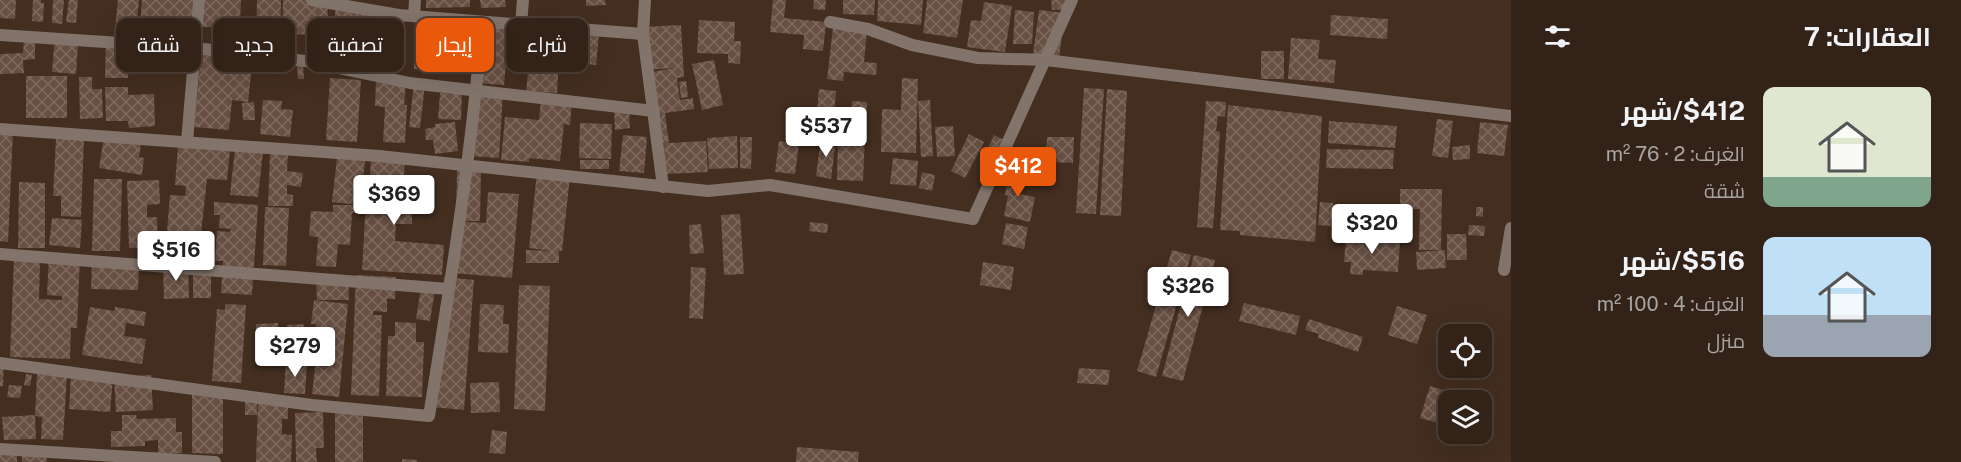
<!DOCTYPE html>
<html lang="ar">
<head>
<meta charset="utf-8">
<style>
	body { margin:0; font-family:"Public Sans",Cairo,sans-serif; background:#3a2a21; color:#f1f3f6; direction:rtl; height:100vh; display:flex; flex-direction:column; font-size:22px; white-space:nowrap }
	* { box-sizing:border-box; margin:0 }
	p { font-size:20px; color:#a8a4a2 }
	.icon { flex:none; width:33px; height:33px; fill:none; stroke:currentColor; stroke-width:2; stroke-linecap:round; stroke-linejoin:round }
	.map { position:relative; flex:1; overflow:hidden; direction:ltr }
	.details { display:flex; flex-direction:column; background:#322218; width:450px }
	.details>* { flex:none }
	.guide { position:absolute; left:18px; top:18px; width:570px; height:54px; direction:rtl; display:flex; gap:12px }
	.controls { position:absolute; left:1438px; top:324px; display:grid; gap:12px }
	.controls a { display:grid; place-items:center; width:54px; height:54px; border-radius:12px; background:#322218; box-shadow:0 6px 24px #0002,0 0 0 2px #4d3f37; font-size:30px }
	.price { position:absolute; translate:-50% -51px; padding:0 14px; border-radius:6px; background:#fff; color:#222; font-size:20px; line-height:39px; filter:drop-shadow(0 2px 3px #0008) }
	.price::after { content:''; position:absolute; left:50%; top:36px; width:18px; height:14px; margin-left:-9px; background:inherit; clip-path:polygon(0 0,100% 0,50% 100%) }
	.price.active { background:#ea580c; color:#fff }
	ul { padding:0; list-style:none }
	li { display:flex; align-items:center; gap:18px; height:150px; padding:0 30px }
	li span { display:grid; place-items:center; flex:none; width:168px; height:120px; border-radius:12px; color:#555 }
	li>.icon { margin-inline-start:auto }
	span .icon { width:72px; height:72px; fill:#fffc; stroke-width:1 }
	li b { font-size:26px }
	h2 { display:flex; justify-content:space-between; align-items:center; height:72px; padding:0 30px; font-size:26px }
	.pill { padding:0 21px; border-radius:12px; background:#322218; box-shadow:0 6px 24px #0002,0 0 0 2px #4d3f37; font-size:21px; line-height:54px }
	.pill.active { background:#ea580c; color:#fff }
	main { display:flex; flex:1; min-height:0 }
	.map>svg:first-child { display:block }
</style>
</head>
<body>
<main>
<section class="details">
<h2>العقارات: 7<svg class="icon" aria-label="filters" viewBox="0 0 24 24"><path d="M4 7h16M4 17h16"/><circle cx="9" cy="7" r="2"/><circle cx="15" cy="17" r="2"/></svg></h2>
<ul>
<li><span style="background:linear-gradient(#dfe7d0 75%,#7fa58c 0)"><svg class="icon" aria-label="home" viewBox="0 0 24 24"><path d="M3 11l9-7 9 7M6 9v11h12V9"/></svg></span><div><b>$412/شهر</b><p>الغرف: 2 · 76 m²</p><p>شقة</p></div></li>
<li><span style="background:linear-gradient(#bfe0f5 65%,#9aa5b1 0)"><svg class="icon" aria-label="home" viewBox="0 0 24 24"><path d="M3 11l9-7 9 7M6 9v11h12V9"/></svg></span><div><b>$516/شهر</b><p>الغرف: 4 · 100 m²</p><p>منزل</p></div></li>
</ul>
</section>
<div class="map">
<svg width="1511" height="462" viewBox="0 0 1511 462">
	<defs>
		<pattern id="building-cross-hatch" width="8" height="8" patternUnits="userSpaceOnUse" patternTransform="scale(1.5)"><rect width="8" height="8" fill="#684f43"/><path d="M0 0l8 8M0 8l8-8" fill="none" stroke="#7f695e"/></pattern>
	</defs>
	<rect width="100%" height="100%" fill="#432e20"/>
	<!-- building -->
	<g fill="url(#building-cross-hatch)">
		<polygon points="0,0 16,0 15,19 0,18"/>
		<polygon points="33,0 41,0 41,3 44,3 43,22 32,21"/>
		<polygon points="53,0 64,0 62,24 52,23"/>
		<polygon points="69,0 78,0 76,23 66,22"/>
		<polygon points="118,0 139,0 136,31 115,29"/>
		<polygon points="142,0 193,0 191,30 140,29"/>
		<polygon points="202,0 241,0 239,41 215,40 216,27 201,27"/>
		<polygon points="257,0 281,0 280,47 256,47"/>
		<polygon points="283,0 328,0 327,35 282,34"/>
		<polygon points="426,0 470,0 470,7 426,8"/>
		<polygon points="480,0 505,0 506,7 481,8"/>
		<polygon points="586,0 605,0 606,5 586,6"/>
		<polygon points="773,0 786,0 784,18 826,22 823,51 803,49 804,35 770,32"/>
		<polygon points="814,0 826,0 825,10 813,9"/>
		<polygon points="843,0 875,0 874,15 843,14"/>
		<polygon points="878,0 923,0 921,25 877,21"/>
		<polygon points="927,0 963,0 957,38 923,33"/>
		<polygon points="1051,0 1071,0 1071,9 1052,10"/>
		<polygon points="336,1 405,16 401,63 332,58"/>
		<polygon points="984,2 1012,6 1005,52 967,47 971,20 981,21"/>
		<polygon points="1015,10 1034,12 1032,44 1013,44"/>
		<polygon points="1039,10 1065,13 1059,58 1033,55"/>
		<polygon points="416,14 441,14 439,70 414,69"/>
		<polygon points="1331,15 1388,19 1387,39 1330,35"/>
		<polygon points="699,20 735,22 734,41 741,41 740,64 728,63 728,54 697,53"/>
		<polygon points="480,24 509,26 504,85 475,83"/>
		<polygon points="681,25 684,77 677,78 680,100 693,98 694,109 665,113 669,143 706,141 708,172 666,174 664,143 657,144 647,73 674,68 646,70 644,27"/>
		<polygon points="833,28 867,31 864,62 877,63 876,75 844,72 843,81 827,79"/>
		<polygon points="533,29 561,30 557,93 526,91"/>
		<polygon points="571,30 599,34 596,65 568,62"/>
		<polygon points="55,36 78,44 76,74 52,72"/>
		<polygon points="1291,38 1320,40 1318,59 1336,60 1334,83 1288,79"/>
		<polygon points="24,41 35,42 35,59 23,60 24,73 0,74 0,54 23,53"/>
		<polygon points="106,41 129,42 128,78 105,78"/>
		<rect x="1261" y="51" width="23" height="28"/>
		<polygon points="201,54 253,57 248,102 232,100 229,130 194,127"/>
		<polygon points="714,60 723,105 702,110 692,64"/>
		<polygon points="271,64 279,64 278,74 270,74"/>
		<polygon points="297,65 303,65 304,79 298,79"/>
		<rect x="26" y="76" width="41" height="42"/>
		<polygon points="79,77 92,77 92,89 102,89 103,118 80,119"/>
		<polygon points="330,78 361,80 357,142 326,140"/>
		<polygon points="902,78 918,79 916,153 881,152 882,109 901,110"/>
		<polygon points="686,81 688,97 681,98 679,82"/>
		<polygon points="376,82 406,83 404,105 407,105 405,143 383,142 385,107 375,106"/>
		<polygon points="414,83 425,84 420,128 409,127"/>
		<polygon points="105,87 128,87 128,95 154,94 155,126 129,128 128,121 106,121"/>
		<polygon points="1084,88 1104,89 1096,214 1076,213"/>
		<polygon points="819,89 836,91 832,137 815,135"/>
		<polygon points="1107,89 1127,91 1121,216 1100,215"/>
		<polygon points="474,91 503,93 499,158 469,156"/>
		<polygon points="440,93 462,94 461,120 438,119"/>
		<polygon points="541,98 572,100 570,125 564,124 560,161 529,158 529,162 501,160 505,117 539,120"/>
		<polygon points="263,100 282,101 281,109 293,110 290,137 260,134"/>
		<polygon points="930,100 933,156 921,157 918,101"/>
		<polygon points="852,101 867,102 866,119 851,118"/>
		<polygon points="1206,101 1226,102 1225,117 1218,116 1216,131 1220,132 1213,228 1197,227"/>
		<polygon points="254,102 255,120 243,120 242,103"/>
		<polygon points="1228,105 1322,116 1315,242 1240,235 1240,231 1220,230"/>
		<polygon points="629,111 630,128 615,130 614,112"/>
		<polygon points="1437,119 1453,121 1448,158 1432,156"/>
		<polygon points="1329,121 1397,126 1395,148 1328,143"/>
		<polygon points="455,122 458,151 435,154 433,140 426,140 425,129 435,127 435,124"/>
		<polygon points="1480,122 1508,125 1504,156 1477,153"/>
		<polygon points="580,123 612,124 611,159 579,158"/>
		<polygon points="953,126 955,156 937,157 935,127"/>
		<polygon points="0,132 13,133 8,242 0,241"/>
		<polygon points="838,134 865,135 863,181 837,180"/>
		<polygon points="969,134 984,142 965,178 951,171"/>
		<polygon points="623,135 647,137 644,173 619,171"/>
		<polygon points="994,135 1011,143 1002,163 985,154"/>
		<polygon points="737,136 738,168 709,169 707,138"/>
		<polygon points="104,137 141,143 139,157 144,158 142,175 99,168"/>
		<polygon points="740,137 752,137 751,169 740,168"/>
		<polygon points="821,137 836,139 831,179 816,176"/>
		<polygon points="1047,137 1074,137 1073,163 1046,162"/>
		<polygon points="56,138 84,140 81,217 61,216 61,196 53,196"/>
		<polygon points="779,141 799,144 795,174 775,172"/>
		<polygon points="1470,145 1470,159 1453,160 1452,147"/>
		<polygon points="178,146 230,150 227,180 207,179 201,234 167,231 170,195 185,196 186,186 175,185"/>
		<polygon points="235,148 263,151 258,197 230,195"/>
		<polygon points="338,149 366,152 360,205 332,202"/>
		<polygon points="1327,149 1394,150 1393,169 1326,168"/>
		<polygon points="270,153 288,153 287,171 303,173 301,187 287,185 287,194 293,195 293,206 268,206"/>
		<polygon points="893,158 918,161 916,186 890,184"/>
		<polygon points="371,159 405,161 403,187 409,187 408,210 412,210 412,224 396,224 395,241 444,245 442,275 362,270 367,184 380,184 380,178 370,177"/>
		<rect x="580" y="160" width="29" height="9"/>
		<polygon points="1010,168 1024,171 1019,194 1035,197 1030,222 1004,216 1008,196 1005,195"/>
		<polygon points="457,170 481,171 480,221 456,221"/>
		<polygon points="537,172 570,176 562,251 559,251 559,263 526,263 526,250 552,251 529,248"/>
		<polygon points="922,172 935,175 932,191 919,188"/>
		<polygon points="94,179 122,179 120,251 92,251"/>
		<polygon points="159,180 160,204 147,205 147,217 157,217 158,247 129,248 127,181"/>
		<polygon points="19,182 45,183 45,248 18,248"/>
		<polygon points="1400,189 1442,189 1441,250 1419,250 1420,209 1400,209"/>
		<polygon points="488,192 519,194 512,278 452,273 456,221 486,223"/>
		<polygon points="214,202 258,205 252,295 221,293 223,261 215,261 217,231 230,232 231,229 219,228 220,215 214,215"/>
		<polygon points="1320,202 1333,203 1331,226 1318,225"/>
		<polygon points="333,205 357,205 357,213 352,213 350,245 338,244 336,267 316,266 318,237 309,236 311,211 333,212"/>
		<polygon points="265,207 289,208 286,266 263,265"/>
		<polygon points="1476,207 1483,207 1483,217 1476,216"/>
		<polygon points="740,214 744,274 724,275 721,215"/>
		<polygon points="52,218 82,220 80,248 49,245"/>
		<polygon points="810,222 828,224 827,233 809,231"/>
		<polygon points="1006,223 1028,227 1024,249 1002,244"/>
		<polygon points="701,224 704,253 690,254 689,225"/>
		<polygon points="1469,225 1485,226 1484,236 1468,235"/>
		<polygon points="1447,234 1466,234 1467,260 1447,260"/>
		<polygon points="1346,237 1400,241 1398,272 1363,270 1363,275 1350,274 1351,262 1344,262"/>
		<polygon points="1172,250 1191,255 1156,377 1137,371"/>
		<polygon points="1445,250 1446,268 1417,270 1416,252"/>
		<polygon points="49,254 80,256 77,328 71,328 70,359 10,357 14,259 40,260 39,299 62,300 62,296 47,295"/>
		<polygon points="1194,255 1215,260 1183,381 1162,376"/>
		<polygon points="983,262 1014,267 1011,290 980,285"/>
		<polygon points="92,263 139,264 138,290 91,289"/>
		<polygon points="188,265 189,298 164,299 163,266"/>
		<polygon points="193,267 211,268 211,298 193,298"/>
		<polygon points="691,267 706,268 703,319 689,318"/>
		<polygon points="348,275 349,300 317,300 316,276"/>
		<polygon points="356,275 396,277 395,299 387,299 387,312 373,311 373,315 382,315 379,396 351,395"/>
		<polygon points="444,277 474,280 464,410 432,407"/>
		<polygon points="519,285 550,286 545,411 514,409"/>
		<polygon points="421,287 435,289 430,321 416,319"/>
		<polygon points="314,300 348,304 339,397 312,394 316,360 327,361 328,353 314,351 316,324 311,324"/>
		<polygon points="1244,303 1300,316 1296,335 1239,321"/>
		<polygon points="225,304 246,305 241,383 212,381 217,309 225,310"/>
		<polygon points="480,304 504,305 503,324 509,324 508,353 478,352"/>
		<polygon points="1397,306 1427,315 1417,344 1388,335"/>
		<polygon points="90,307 114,311 115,307 146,312 144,326 126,323 124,336 146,339 142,364 82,355"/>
		<polygon points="1309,319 1363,337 1358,352 1318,338 1319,334 1305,330"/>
		<polygon points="395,322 416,323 416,342 424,342 422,397 386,396 388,336 395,336"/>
		<polygon points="278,323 278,333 288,332 287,325 304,324 305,353 269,355 269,360 257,361 256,324"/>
		<polygon points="1462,324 1481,328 1480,334 1459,334"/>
		<polygon points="0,360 4,360 3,386 0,386"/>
		<polygon points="286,361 307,363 305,394 284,393"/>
		<polygon points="1079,368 1110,370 1108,385 1077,383"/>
		<polygon points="26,374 32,375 30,386 24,385"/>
		<polygon points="37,374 67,375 63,440 41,439 42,417 35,416 36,439 4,440 2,417 35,415"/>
		<polygon points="71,374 113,377 110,412 69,409"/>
		<polygon points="151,375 153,410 116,412 114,377"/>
		<polygon points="499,382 500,412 471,413 470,383"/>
		<polygon points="9,385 22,386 20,398 7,397"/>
		<polygon points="1430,386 1477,400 1449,400 1449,426 1420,418"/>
		<polygon points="192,395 223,395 223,454 192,453"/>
		<polygon points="258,400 288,401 288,419 282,419 282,434 292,435 291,462 256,462"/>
		<rect x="245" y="402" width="12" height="13"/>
		<rect x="335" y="408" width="28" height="54"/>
		<polygon points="323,412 324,448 316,448 317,462 296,462 295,413"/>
		<polygon points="122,415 136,415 137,419 176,418 176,432 182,432 182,453 158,454 158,440 145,441 145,446 111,447 111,431 122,431"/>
		<polygon points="492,430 507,432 505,454 489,453"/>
		<polygon points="797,447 859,452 858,462 796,462"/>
		<polygon points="46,453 47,462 22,462 22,455"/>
		<rect x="0" y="454" width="17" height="8"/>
		<polygon points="402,459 417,460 417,462 402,462"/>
	</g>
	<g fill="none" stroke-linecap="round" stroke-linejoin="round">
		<!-- street -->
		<g stroke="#82746b" stroke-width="12">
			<polyline points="312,0 399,15 643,34"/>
			<polyline points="645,0 643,34 663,187"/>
			<polyline points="414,16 415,0"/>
			<polyline points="830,22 868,29 912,45 978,58 1046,60 1511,116"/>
			<polyline points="521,25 523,0"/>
			<polyline points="0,35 195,48 305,61 410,83 654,111"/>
			<polyline points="0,129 379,156 708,191 770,185 973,219 1072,0"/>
			<polyline points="187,142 199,0"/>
			<polyline points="0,254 449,289"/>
			<polyline points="1504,270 1511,228"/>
			<path d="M0,363L312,405L429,416C450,285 472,154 482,22"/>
			<polyline points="0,449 215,462"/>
		</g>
	</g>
</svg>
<div class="controls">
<a><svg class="icon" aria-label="locate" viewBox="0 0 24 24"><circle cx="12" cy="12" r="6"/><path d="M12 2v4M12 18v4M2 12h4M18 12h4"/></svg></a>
<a><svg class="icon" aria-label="layers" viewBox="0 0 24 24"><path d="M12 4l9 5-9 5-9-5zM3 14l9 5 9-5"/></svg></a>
</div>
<b class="price" style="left:826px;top:158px">$537</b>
<b class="price active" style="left:1018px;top:198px">$412</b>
<b class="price" style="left:394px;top:226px">$369</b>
<b class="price" style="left:1372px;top:255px">$320</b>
<b class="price" style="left:176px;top:282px">$516</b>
<b class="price" style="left:1188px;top:318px">$326</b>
<b class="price" style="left:295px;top:378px">$279</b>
<div class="guide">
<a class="pill">شراء</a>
<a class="pill active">إيجار</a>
<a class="pill">تصفية</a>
<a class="pill">جديد</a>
<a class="pill">شقة</a>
</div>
</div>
</main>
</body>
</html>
